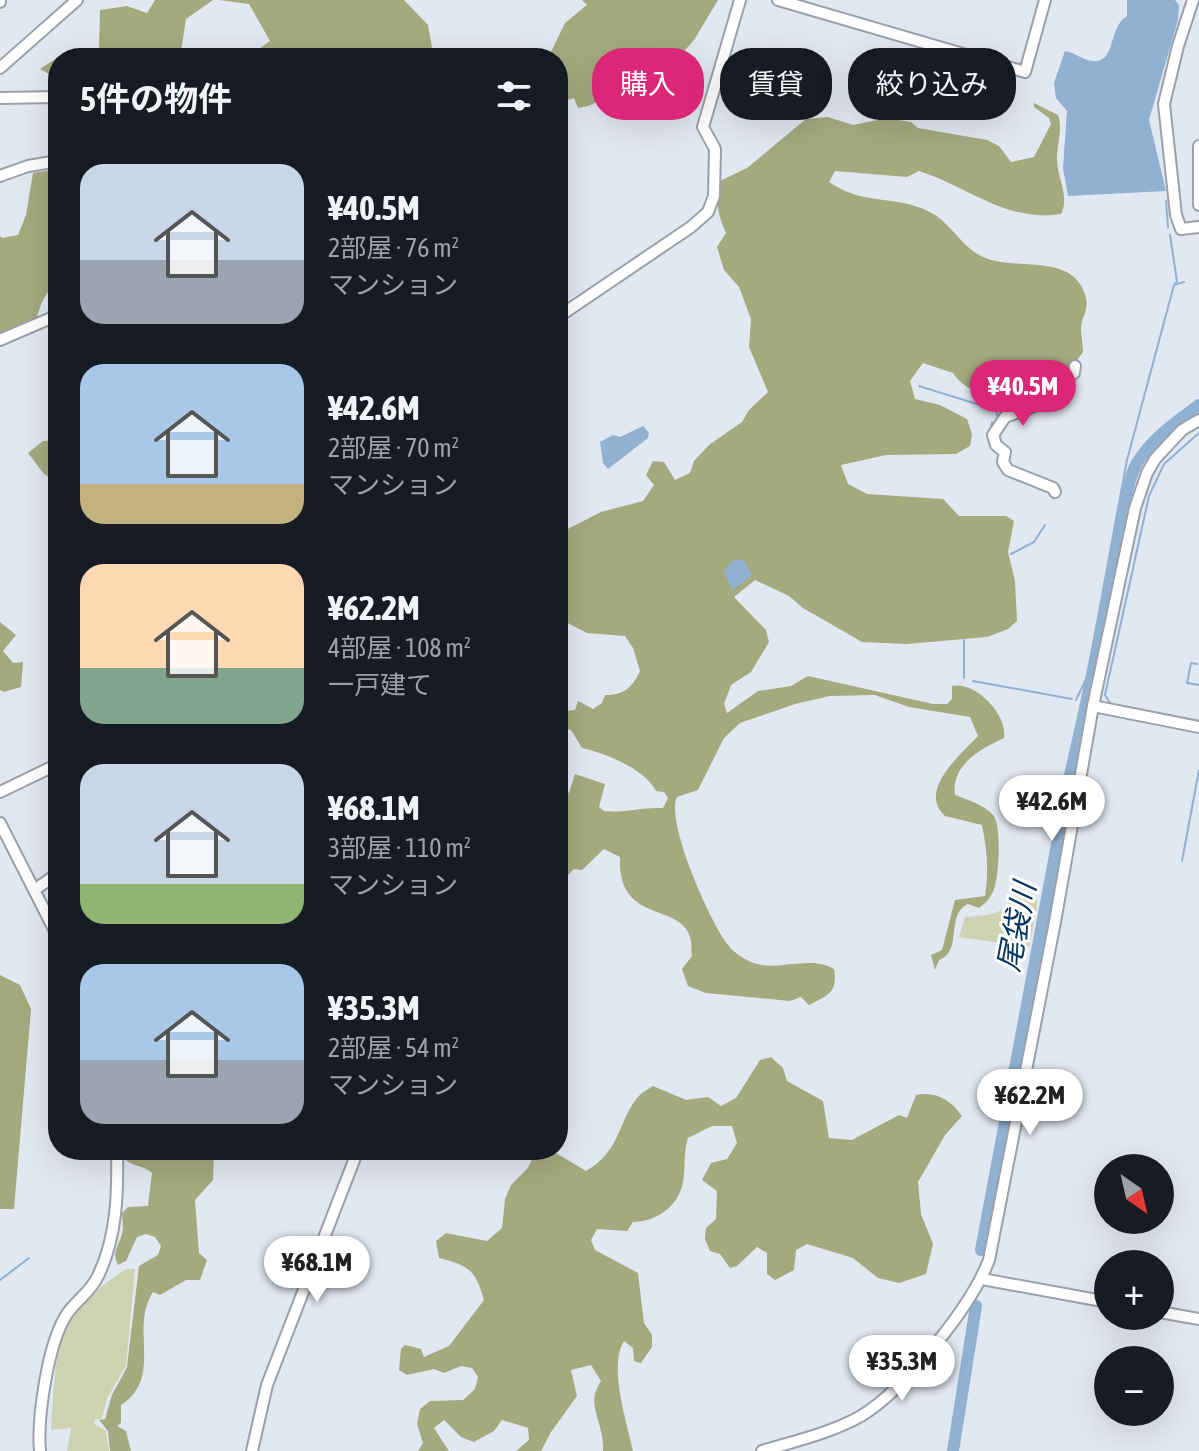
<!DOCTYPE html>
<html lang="ja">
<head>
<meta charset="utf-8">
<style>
	body { margin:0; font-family:"Asap Condensed","Noto Sans JP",sans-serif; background:#242831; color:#f1f3f6; height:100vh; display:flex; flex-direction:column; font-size:30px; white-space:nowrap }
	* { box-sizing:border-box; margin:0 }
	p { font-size:26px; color:#9ea1a6 }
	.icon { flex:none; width:44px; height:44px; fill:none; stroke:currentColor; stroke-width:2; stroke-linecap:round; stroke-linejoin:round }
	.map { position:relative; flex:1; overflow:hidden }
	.sheet { position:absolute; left:48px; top:48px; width:520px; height:1112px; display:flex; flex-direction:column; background:#171b24; border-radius:32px; box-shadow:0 8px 32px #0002 }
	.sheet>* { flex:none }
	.top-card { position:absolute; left:592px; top:48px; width:486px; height:72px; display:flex; gap:16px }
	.needle { width:52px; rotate:146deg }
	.controls { position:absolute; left:1094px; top:1154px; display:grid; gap:16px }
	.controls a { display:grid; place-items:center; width:80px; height:80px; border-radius:50%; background:#171b24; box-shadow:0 8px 32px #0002; font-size:40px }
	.price { position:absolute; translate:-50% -68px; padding:0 18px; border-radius:28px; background:#fff; color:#222; font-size:26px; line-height:52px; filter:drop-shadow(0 2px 4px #0008) }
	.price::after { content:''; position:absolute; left:50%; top:48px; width:24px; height:18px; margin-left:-12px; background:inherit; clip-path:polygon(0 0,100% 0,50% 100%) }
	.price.selected { background:#db2777; color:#fff }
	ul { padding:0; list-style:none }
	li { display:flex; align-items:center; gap:24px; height:200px; padding:0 32px }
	li span { display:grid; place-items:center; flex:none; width:224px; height:160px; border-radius:24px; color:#555 }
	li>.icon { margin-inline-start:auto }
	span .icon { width:96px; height:96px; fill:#fffc; stroke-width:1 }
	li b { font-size:34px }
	h2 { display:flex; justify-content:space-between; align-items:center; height:96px; padding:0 32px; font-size:34px }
	.chip { padding:0 28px; border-radius:32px; background:#171b24; box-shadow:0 8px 32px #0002; font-size:28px; line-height:72px }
	.chip.selected { background:#db2777; color:#fff }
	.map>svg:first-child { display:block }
</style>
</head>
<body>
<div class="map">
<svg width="1199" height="1451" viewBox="0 0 1199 1451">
	<rect width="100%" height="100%" fill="#e2e8f2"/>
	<!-- green -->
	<g fill="#ced2b1">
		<path d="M1012,895L1038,900L1029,947L959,937L965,917C983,915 1007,917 1012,895Z"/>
		<path d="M126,1269H135L126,1366L107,1398L102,1418L95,1420L94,1424L106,1431L109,1451H67L71,1428L51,1430C57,1349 52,1317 126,1269Z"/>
	</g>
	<!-- forest -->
	<g fill="#a5a97e">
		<polygon points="155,0 213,0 186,19 180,58 58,58 58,79 40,69 60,56 99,49 100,10 127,6 147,13"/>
		<polygon points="219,0 404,0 428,25 434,58 257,58 255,52 270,41 249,4"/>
		<path d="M582,0H718L694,40L671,66L670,105L642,71C619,81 603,106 578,108L574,98L558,103V58H548L565,23L587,5Z"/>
		<path d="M1034,103L1058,115C1063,130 1057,143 1057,159C1057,178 1070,196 1061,214C1007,223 967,186 919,171L907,177L835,171L829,182C864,206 896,195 928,211C949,221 960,244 979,255C1012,274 1074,249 1086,298C1089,310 1081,318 1081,328C1081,336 1083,344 1083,352L1064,378L1048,384L1041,397C1012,398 971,401 953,373L923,363L910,381L915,399L940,405L967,419L972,434L970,446L956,454L886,455L841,465L848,484L867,494L943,499L959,516H1006L1014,521L1008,552L1015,581L1017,621L1008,629L987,637L907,644L862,642L803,608L789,596L755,580L734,597L766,630L769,642L751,672L731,685L724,704L727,713L758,691L791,686L808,676L933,704H947L952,699V686C975,681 1008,714 1004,738C980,749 951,765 955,795C968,800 983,804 993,815C1002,825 999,876 994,889C991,897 986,903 979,908L968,904C945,914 963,952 939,960L935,970L931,955L942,950L955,900L985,896C989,871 987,849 982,825L945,816C917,791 961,754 978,736L970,717L909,707L875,695L830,696L795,704L740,723L724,738L698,790L677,797C665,821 711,925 729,946C733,952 743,958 749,961C775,974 808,954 834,969C838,993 828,995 809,1005L801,997L790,1001L706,993L688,986L682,969L692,956C691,951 692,943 690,937C680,902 617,925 620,857L604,849L582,870L574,869L565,878L558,874V785L569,793L575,774L605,784L599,807L604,811C624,813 642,807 663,808L668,798L664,792L656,791C645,769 605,753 582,748L571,730L558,727V712L575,710L578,701L593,709L602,703L605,695C624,695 632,688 640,671L633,648L625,636L587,633L558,618V534L601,512L643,501L654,485L646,475L653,461L664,462L675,480L690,473L694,461L709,445L742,422L749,410L768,392L749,347L751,319L739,287L724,270L717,247L726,233C717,214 716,201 720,181L747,168L806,119L828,117L853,125L887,118L911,122L918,128L987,140L999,146L1011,162L1034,157L1051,124L1049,118L1034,107Z"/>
		<path d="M58,169V292L50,290C40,300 39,314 33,327L0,337V236L2,238L18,235L26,215L33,173Z"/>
		<polygon points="58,440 58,483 44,474 28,453 43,441"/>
		<polygon points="0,622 16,635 3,651 13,663 23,662 21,687 4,692 0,690"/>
		<polygon points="0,975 20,985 31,1009 14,1209 0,1209"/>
		<path d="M771,1057L783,1068L787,1081L823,1101L829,1138L852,1140L899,1115L907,1118L916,1095C937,1091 950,1100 962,1116L945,1135L918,1182L921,1214L933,1244L926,1274L899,1283L878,1278L853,1258L807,1244L796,1250L794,1270L775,1280L767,1274V1253L757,1247L737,1266L730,1268L720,1254L710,1251L705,1239L706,1228L716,1219L717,1191L702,1180L711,1163L727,1159L737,1143L732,1126H712L688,1138C683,1153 686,1167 683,1182C679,1206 656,1222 633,1222L627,1231L597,1229L591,1240L595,1250L638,1273L644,1323L652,1335V1347L641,1363L634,1361L633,1348L624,1341C608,1366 627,1422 633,1451H603C605,1422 584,1406 601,1381L591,1365L571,1370L577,1396L551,1432L541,1451H516L529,1440L528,1428L502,1420L494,1431L474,1442L461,1437L444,1420L434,1428L449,1451H418L423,1443L417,1424L420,1409L430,1401L463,1400L475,1389L478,1377L472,1368L461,1366L444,1373L434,1369L407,1375L399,1370L401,1349L405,1345L421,1349L424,1357L449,1346L484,1300C475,1269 469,1266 439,1258L436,1241L446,1233L487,1241L502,1228L505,1199L511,1185L528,1168L536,1150H551L586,1171C620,1152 618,1122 637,1098C641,1093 648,1089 653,1086L686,1100L708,1097L721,1106L736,1098L760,1060Z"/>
		<path d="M155,1150H214L213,1180L195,1200L199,1253L207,1260L200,1280H186L160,1295L153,1292C129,1329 164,1377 121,1405V1423L117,1426L126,1431L131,1451H110L108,1431L99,1420L105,1419L112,1395L127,1367L139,1266L158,1255L161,1246L155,1237L146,1234L137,1237L126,1261L118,1265C111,1252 119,1246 122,1234C124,1228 122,1220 122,1213L128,1207L148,1206L152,1173C144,1165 131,1167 124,1158L126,1155L145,1157L154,1154Z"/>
	</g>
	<!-- water -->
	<g fill="#91b1d2">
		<path d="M1127,0H1175L1179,5L1178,20L1149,120L1166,191L1068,196L1063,168L1067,111L1056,98L1054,83L1065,51C1076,53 1085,62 1096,61C1116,60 1108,28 1127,16Z"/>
		<polygon points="643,426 649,433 648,438 608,469 603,463 600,442 613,435 620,437"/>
		<polygon points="743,559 752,575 733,590 723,572 732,561"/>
	</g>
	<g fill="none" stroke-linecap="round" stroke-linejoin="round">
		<!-- stream -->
		<g stroke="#91b1d2" stroke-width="2">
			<polyline points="1166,201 1168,227"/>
			<polyline points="1170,235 1177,281 1175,284"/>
			<polyline points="919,386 996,410 997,415"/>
			<polyline points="990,433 992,422"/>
			<polyline points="1011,554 1034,542 1045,525"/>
			<polyline points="964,640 964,678"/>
			<polyline points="1197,664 1191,663 1187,683 1199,685"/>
			<polyline points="973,681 1072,699"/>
			<polyline points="1076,700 1087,677 1127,460 1174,285 1184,282"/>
			<polyline points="1082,701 1087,702"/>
			<polyline points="1112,706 1105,695 1149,496 1164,464 1199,433"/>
			<polyline points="1182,861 1199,770"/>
			<polyline points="0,1280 29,1258"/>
		</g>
		<!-- river -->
		<g stroke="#91b1d2" stroke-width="12">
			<path d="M981,1250L1070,775C1087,704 1101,632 1115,559C1119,534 1125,484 1137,463C1151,439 1177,421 1199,405"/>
			<polyline points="953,1451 976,1306"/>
		</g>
		<defs>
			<g id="minor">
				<polyline points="778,0 1025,72 1045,0"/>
				<polyline points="1193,0 1178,46 1164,104 1176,215 1181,229 1199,227"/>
				<polyline points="0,2 0,0"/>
				<polyline points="0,68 77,0"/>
				<polyline points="0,98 58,97"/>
				<polyline points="1199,146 1199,205"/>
				<polyline points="0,176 28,166 58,161"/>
				<polyline points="558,317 691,227 708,212 714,196 715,149 703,127 740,0"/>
				<polyline points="0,340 58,315"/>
				<polyline points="1055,492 1053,488 1008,470 1003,462 1005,452 996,445 993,435 1005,417 1040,404 1054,387 1074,373 1075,366"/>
				<polyline points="1093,706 1199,727"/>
				<polyline points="0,792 58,764"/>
				<polyline points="0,823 58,937"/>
				<polyline points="36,889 58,873"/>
				<polyline points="982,1279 1108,1302"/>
				<polyline points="1160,1312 1199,1319"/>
				<path d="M40,1451C37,1418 48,1342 67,1314C76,1300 91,1292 98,1276C117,1237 118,1192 117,1150"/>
				<polyline points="252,1451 267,1385 358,1150"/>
				<path d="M762,1451C795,1441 831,1433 861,1416C904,1390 971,1307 989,1260L1055,922L1093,706L1135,508L1147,473L1155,459L1182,430L1199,420"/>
			</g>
		</defs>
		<!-- minor casing -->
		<use href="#minor" stroke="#9ba1aa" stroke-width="14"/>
		<!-- minor -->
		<use href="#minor" stroke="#fff" stroke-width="10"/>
	</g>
	<g text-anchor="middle" stroke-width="6" stroke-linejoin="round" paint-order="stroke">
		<!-- water labels -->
		<g font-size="30" font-style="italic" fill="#033660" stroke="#fff">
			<text transform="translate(1017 927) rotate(-79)" y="10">尾袋川</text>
		</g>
	</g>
</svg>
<div class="controls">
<a><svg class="needle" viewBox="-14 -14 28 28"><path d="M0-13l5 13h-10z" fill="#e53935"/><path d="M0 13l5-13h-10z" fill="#9ea1a6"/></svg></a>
<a>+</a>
<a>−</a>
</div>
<b class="price selected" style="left:1023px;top:428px">¥40.5M</b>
<b class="price" style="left:1052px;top:843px">¥42.6M</b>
<b class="price" style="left:1030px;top:1137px">¥62.2M</b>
<b class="price" style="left:317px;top:1304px">¥68.1M</b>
<b class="price" style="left:902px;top:1403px">¥35.3M</b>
<div class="top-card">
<a class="chip selected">購入</a>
<a class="chip">賃貸</a>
<a class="chip">絞り込み</a>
</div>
<section class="sheet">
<h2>5件の物件<svg class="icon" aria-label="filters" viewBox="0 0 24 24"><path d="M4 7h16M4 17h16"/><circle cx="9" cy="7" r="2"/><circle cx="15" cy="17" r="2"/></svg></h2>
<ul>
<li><span style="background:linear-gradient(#c9d6e8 60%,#9aa5b1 0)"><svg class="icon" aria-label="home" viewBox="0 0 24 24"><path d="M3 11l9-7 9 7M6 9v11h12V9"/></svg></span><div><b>¥40.5M</b><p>2部屋 · 76 m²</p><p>マンション</p></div></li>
<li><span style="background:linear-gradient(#a9c7e8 75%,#c2b280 0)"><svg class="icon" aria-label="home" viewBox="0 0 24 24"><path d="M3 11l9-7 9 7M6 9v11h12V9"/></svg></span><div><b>¥42.6M</b><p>2部屋 · 70 m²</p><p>マンション</p></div></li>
<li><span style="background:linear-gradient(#ffd9b3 65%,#7fa58c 0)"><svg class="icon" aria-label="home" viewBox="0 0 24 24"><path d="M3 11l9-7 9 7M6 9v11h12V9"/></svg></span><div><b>¥62.2M</b><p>4部屋 · 108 m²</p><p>一戸建て</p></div></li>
<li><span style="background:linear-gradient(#c9d6e8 75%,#8fb573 0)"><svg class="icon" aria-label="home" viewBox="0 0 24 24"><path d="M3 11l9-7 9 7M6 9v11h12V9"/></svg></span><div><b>¥68.1M</b><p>3部屋 · 110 m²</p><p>マンション</p></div></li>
<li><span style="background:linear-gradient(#a9c7e8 60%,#9aa5b1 0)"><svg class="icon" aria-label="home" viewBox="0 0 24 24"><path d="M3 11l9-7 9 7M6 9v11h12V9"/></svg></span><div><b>¥35.3M</b><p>2部屋 · 54 m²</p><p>マンション</p></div></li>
</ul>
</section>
</div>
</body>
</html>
